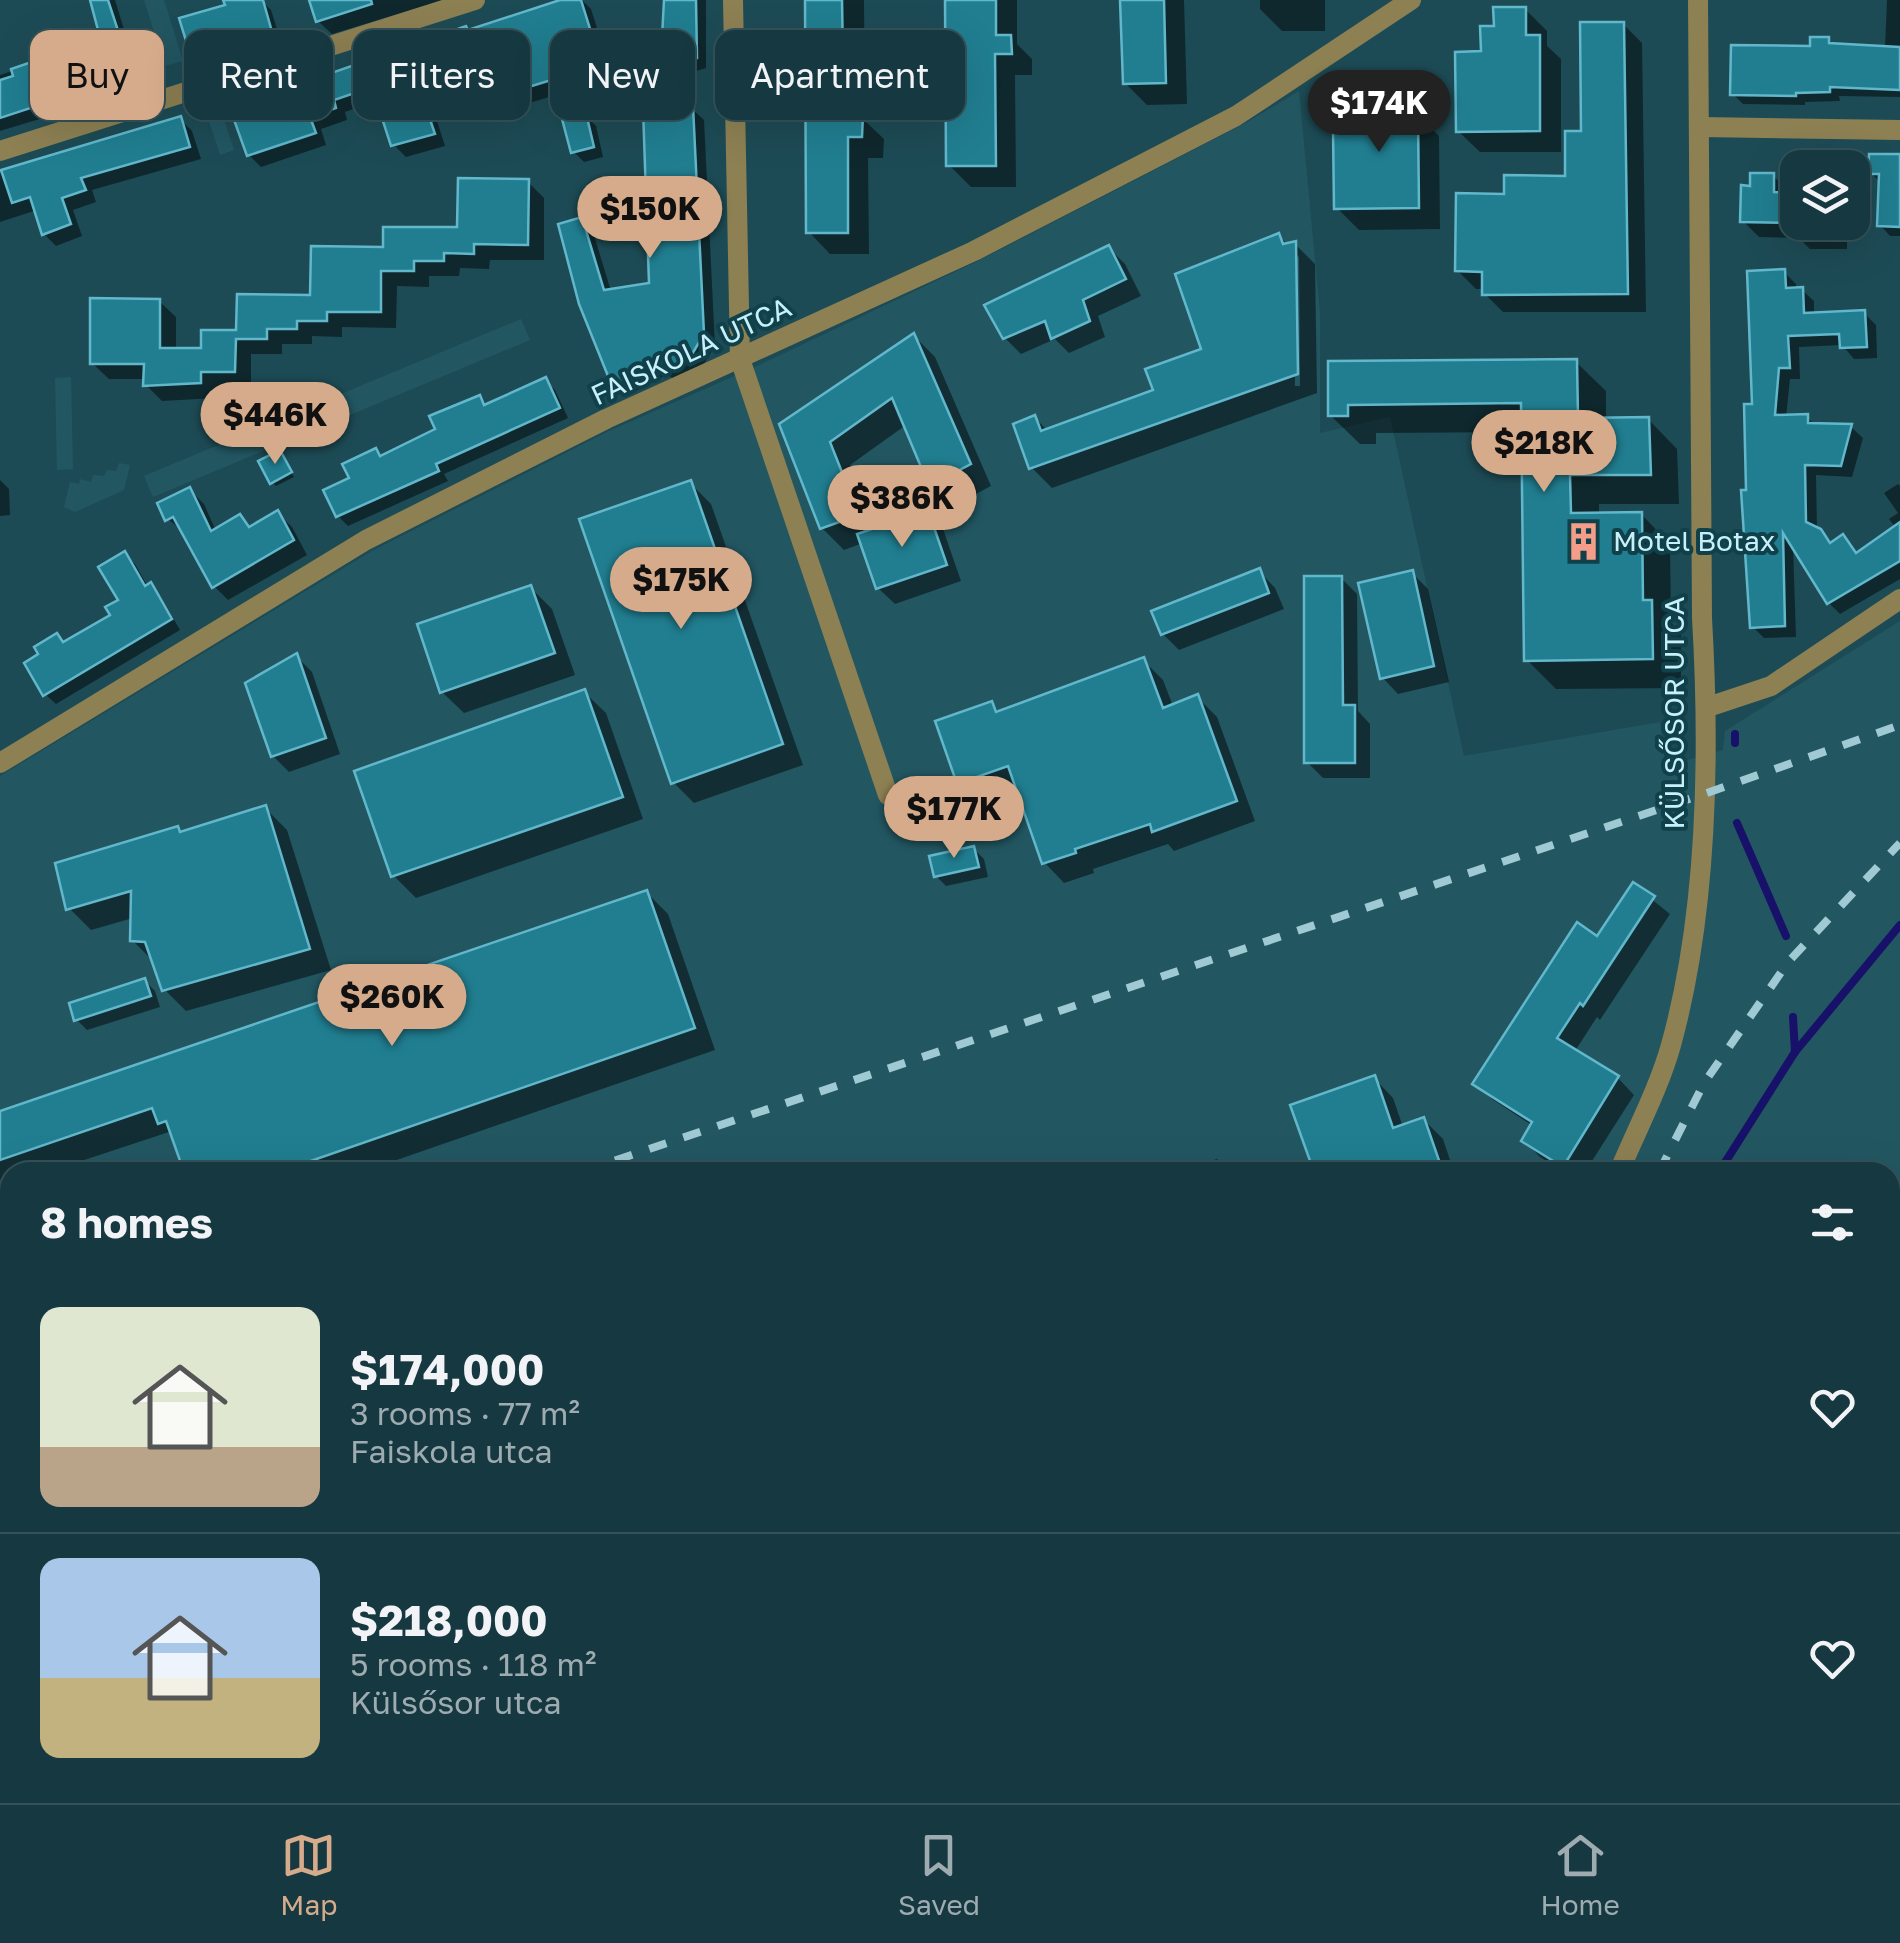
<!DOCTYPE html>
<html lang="en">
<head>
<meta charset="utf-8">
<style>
	body { margin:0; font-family:"Golos Text",sans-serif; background:#1f3f47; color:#f1f3f6; height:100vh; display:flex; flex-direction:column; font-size:38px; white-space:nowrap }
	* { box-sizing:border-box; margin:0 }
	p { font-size:32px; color:#9eacb1 }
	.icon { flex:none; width:55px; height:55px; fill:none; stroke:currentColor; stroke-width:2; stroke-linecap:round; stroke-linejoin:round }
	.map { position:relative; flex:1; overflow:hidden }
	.side { position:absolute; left:0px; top:1162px; width:1900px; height:642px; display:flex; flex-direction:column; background:#163840; border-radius:30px 30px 0 0; box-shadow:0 10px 40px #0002,0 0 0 2px #355259 }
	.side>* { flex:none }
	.hud { position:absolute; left:30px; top:30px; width:1000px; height:90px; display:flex; gap:20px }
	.fabs { position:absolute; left:1780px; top:150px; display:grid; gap:20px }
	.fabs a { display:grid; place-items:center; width:90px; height:90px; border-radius:20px; background:#163840; box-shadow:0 10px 40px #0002,0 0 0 2px #355259; font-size:50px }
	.price { position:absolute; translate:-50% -85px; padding:0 22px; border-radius:35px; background:#d6ab8b; color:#111; font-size:32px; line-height:65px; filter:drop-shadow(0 2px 5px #0008) }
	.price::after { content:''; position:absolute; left:50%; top:60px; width:30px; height:22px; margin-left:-15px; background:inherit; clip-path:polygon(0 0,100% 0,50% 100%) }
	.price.active { background:#222; color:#fff }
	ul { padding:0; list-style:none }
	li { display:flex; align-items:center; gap:30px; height:250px; padding:0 40px }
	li+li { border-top:2px solid #355259 }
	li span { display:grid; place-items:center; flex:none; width:280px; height:200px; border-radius:20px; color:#555 }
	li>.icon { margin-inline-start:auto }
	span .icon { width:120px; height:120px; fill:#fffc; stroke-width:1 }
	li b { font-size:42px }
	h2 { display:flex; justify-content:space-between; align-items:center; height:120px; padding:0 40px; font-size:42px }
	.tag { padding:0 35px; border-radius:20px; background:#163840; box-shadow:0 10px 40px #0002,0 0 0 2px #355259; font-size:35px; line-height:90px }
	.tag.active { background:#d6ab8b; color:#111 }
	.menu { display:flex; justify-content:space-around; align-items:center; height:140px; border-top:2px solid #355259; background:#163840; font-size:28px; color:#9eacb1 }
	.menu a { display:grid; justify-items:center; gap:5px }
	.menu .active { color:#d6ab8b }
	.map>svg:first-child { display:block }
</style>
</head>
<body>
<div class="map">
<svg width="1900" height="1803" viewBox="0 0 1900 1803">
	<rect width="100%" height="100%" fill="#1d4b55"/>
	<!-- built -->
	<g fill="#225762">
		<polygon points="144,0 164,0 183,61 165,66"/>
		<polygon points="1299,91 1320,313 1320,433 1390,417 1464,756 1660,722 1666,766 1723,750 1725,731 1900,621 1900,1803 0,1803 0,1452 10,1449 10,1795 1890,1795 1890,1172 10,1172 10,1406 0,1410 0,776 372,551 609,431 755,367 978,261 1244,124"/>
		<polygon points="219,104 234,150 220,155 205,109"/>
		<polygon points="521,319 530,340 153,497 144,476"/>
		<polygon points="71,377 73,469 57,470 55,378"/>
		<polygon points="119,463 130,465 124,490 75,512 64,507 70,482 79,484 80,479 91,482 93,475 104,476 107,470 116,471"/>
	</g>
	<!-- shadow -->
	<g fill="#0007" fill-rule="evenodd">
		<polygon points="93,0 115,0 130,49 142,45 155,58 165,89 93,112 86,105 0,131 0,75 49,59 63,77 110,61"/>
		<polygon points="226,0 261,0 271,10 281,42 203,66 193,55 228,6"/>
		<polygon points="312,0 444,0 332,34 318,21"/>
		<polygon points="569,0 582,0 591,9 602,44 574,53 584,86 520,106 508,93 498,65 465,76 468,84 429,96 445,146 406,157 394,145 379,100 345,112 347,120 321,129 326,145 261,167 249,155 326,77"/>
		<polygon points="667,0 706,0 706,68 658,83 648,72 664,38"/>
		<polygon points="807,0 864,0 865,121 884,139 883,158 868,158 869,254 830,254 809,232"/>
		<polygon points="948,0 1017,0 1017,44 1032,59 1032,75 1015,75 1016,187 971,187 949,165"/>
		<polygon points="1123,0 1184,0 1187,104 1147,105 1125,83"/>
		<polygon points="1260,0 1325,0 1325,31 1282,31 1260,9"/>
		<polygon points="1887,0 1900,0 1900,97 1839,96 1840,101 1805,102 1805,105 1743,104 1733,94 1828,39 1835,46 1885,48"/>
		<polygon points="1525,9 1547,31 1547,46 1561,59 1561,152 1480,152 1458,131 1483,54 1496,29"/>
		<polygon points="1623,24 1642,43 1646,312 1503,312 1485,294 1485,289 1476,289 1457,270 1506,196 1568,178"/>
		<polygon points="1404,86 1426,108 1426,123 1439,136 1440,229 1359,230 1337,208 1362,131"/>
		<polygon points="692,109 704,120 715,346 702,367 676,382 668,374 626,396 614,384 581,220 593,232 611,291 651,285"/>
		<polygon points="585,115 596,126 603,157 584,162 573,151"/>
		<polygon points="180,119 192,131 201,159 92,190 96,202 73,210 82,236 56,246 44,234 37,210 0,222 0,173"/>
		<polygon points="1900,157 1900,236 1890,236 1880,225 1881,183 1871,173"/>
		<polygon points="1773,176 1790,192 1798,222 1847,222 1847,249 1810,249 1799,238 1759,237 1743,221 1752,188"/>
		<polygon points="528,182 544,198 544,260 490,260 489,269 460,268 459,276 429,276 429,287 397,286 396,328 342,327 342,337 312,336 312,344 282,344 282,354 251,354 251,388 216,388 216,398 162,401 146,385 146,379 109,379 92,363 159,301 176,317 176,351 204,351 313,298 386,249 460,230"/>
		<path d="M1279,236L1289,246L1295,244L1315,264L1317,393L1052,488L1032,468L1035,418L1048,431L1156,391L1204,351ZM1294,252L1299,257L1300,386H1295Z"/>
		<polygon points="1109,248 1125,264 1141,296 1098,316 1105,337 1069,353 1055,339 1021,354 1005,338"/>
		<polygon points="1784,272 1796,284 1796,290 1802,290 1814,301 1814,315 1864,313 1876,325 1877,358 1854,359 1842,345 1799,347 1800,379 1790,379 1786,417 1807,417 1816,426 1851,427 1863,438 1852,477 1816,475 1817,529 1833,544 1843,537 1858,554 1896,528 1889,519 1898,513 1884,493 1898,484 1900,486 1900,579 1840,614 1829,603 1793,546 1796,637 1764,638 1752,626 1749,492 1754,407"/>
		<polygon points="914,336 935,357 991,486 953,506 932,485 906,425 850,465 876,530 927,513 943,529 961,581 895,604 878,588 863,543 844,550 822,528 782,425"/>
		<polygon points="1576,362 1606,391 1606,420 1648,419 1677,449 1679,504 1599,504 1599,515 1641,514 1670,544 1671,623 1681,632 1681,688 1556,689 1527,660 1524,432 1376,433 1376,444 1360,444 1330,415 1330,363"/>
		<polygon points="545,380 555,390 568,418 444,474 448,481 348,526 338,516 352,479 376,451 382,458 438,430 479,397 487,406"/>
		<polygon points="280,453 294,477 276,486 272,482"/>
		<polygon points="0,480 9,489 10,515 0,516"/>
		<polygon points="690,483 711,504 803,765 694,803 673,782"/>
		<polygon points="190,490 204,504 216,531 240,517 251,528 278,514 292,527 307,555 228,600 214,586 184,532 168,519"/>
		<polygon points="125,554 135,564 148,587 160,596 180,630 56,704 45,694 64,644 114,615 121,601"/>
		<polygon points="1259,571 1275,588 1284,609 1179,650 1163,634"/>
		<polygon points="1412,573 1428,589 1449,682 1398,694 1382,677"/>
		<polygon points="1341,578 1357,594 1358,711 1370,724 1370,778 1323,778 1307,762"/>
		<polygon points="530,587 552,609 575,675 464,713 442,692"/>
		<polygon points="296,656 312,672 340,754 289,772 273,756"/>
		<polygon points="1143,660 1163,680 1173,706 1197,697 1217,717 1255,821 1174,851 1168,844 1093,869 1094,873 1064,883 1045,863 1019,788 979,802 959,782 991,704 1000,713"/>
		<polygon points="584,692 606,713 643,819 416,898 394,876"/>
		<polygon points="265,808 287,830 331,970 186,1011 164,989 154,962 132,940 133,918 91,930 69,908 177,829 183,834"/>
		<polygon points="974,849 984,859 988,877 946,886 936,876"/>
		<polygon points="1634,885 1670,914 1600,1020 1597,1017 1575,1051 1618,1078 1634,1095 1585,1172 1565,1172 1540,1157 1524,1140 1533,1126 1492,1099 1476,1083 1598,939"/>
		<polygon points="646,892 668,914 715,1050 362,1172 187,1172 175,1138 169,1132 48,1172 10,1172 10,1186 0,1189 0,1113"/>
		<polygon points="145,981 155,991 160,1007 87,1030 77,1020"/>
		<polygon points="1374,1078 1393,1098 1403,1127 1424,1120 1443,1139 1454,1172 1316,1172 1293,1106"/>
		<polygon points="1217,1159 1231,1172 1178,1172"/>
		<polygon points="135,1163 144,1172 109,1172"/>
		<polygon points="10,1208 10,1284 0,1288 0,1211"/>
		<polygon points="1890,1352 1900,1356 1900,1481 1896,1491 1900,1492 1900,1557 1890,1553"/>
		<polygon points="0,1573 10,1573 10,1795 483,1795 483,1803 0,1803"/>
		<polygon points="1900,1719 1900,1803 1723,1803 1726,1795 1890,1795 1890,1727 1896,1730"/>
	</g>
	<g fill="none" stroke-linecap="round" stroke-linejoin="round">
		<!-- stream -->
		<g stroke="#18116a" stroke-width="8">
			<polyline points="1735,734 1735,743"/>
			<polyline points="1737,823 1786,936"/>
			<polyline points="1793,1017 1795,1052"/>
			<polyline points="1719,1172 1795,1052 1900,925"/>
			<polyline points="1496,1803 1499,1795"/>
		</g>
	</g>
	<!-- building -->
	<g fill="#207e90" stroke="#62b7cb" stroke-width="2.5">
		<polygon points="90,0 108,0 124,49 143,43 154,77 79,101 76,93 0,118 0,80 13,76 11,69 49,56 56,77 106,60"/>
		<polygon points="223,0 263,0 272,32 191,57 179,18 225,5"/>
		<polygon points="309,0 371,0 372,4 316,22"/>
		<polygon points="560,0 581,0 591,32 563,41 574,73 506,94 491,52 454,63 457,72 418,84 435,134 391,146 372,87 334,100 336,108 310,117 316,133 247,156 228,103 325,72 326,75 466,26 468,30"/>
		<polygon points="664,0 696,0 697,58 646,74 636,44 662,37"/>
		<polygon points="805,0 842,0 844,115 863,115 862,137 848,137 848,233 806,233"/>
		<polygon points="945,0 996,0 996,35 1011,35 1012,54 995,54 996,166 946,166"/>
		<polygon points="1120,0 1164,0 1166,83 1123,84"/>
		<polygon points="1493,7 1526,7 1526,35 1540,35 1540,131 1456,132 1455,52 1481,51 1480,26 1494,26"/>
		<polygon points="1580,22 1624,22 1628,294 1482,295 1482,272 1455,271 1456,193 1504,194 1504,175 1565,176 1565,131 1581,131"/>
		<polygon points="1810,37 1829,37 1829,43 1900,47 1900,90 1830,87 1830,92 1796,93 1796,96 1730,95 1731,45 1810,46"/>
		<polygon points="1372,84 1405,84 1405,112 1418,112 1419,208 1334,209 1333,129 1359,128 1359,103 1372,103"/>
		<polygon points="693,106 704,334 691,356 662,372 656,363 612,386 579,304 558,224 582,217 604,290 649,283 643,108"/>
		<polygon points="586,113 594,147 571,153 562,119"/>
		<polygon points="181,116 190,147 81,178 86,190 62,198 71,224 42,235 30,197 12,203 1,170"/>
		<polygon points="1869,154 1900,154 1900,227 1877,226 1879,174 1868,174"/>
		<polygon points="1750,173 1774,173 1774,192 1798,193 1798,223 1740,222 1741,185 1750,186"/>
		<polygon points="458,178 529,179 528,245 474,244 474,254 444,253 444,261 414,261 414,271 381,271 381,312 327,312 327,321 297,321 297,329 267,329 267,339 236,339 235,372 201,372 201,383 143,386 144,364 90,364 90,298 160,299 160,348 201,348 201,330 236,330 237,294 310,295 311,246 383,247 383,227 457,227"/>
		<polygon points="1279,233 1283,244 1296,241 1298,374 1029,469 1013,424 1035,415 1041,431 1153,390 1145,369 1201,349 1175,274"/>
		<polygon points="1109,245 1126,279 1083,300 1090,321 1051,339 1045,321 1003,339 984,305"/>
		<polygon points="1785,269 1786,288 1803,287 1804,313 1865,310 1867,347 1840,348 1839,334 1788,336 1790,368 1779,368 1775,415 1808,414 1808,423 1852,424 1841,466 1805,465 1806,522 1821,529 1830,543 1843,534 1856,553 1900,522 1900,561 1827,604 1783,533 1785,626 1750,628 1741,490 1746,490 1744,404 1752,404 1747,271"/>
		<polygon points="914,333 971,464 929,486 892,398 830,442 859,515 820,529 779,424"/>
		<polygon points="1577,359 1578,418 1649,417 1651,475 1570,475 1571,513 1642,512 1643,600 1652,600 1653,659 1524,661 1521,403 1348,405 1348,416 1328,416 1328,361"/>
		<polygon points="546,377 560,408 436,464 439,471 336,517 323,490 349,478 342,464 376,448 380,456 435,429 429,416 480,395 484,405"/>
		<polygon points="280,450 292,472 270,484 258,461"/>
		<polygon points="691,480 783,744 671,784 579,519"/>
		<polygon points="190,487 211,531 240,514 249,527 278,510 294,540 212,588 173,517 165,521 157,503"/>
		<polygon points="928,510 947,565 876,589 857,534"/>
		<polygon points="125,551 145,586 151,582 172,619 43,696 24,663 38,654 34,647 57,633 63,642 110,615 105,607 118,600 98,567"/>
		<polygon points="1260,568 1269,593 1161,635 1151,611"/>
		<polygon points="1413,570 1434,666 1380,679 1358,583"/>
		<polygon points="1304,576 1342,576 1343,705 1355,705 1355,763 1304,763"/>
		<polygon points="531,585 555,653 440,693 417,624"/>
		<polygon points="297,653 326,738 271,757 245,683"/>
		<polygon points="1144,657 1163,708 1198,694 1237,801 1152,832 1150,824 1075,849 1076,853 1042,864 1008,766 957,784 935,721 992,701 996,712"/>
		<polygon points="585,689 623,797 391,877 354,771"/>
		<polygon points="266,805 310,949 162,991 145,942 130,941 131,891 66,910 55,863 178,826 180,832"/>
		<polygon points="974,846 979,867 934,877 929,856"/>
		<polygon points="1633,882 1655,896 1583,1006 1580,1003 1557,1038 1619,1076 1563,1167 1521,1141 1532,1122 1472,1084 1577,922 1597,936"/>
		<polygon points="647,890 695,1028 279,1172 184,1172 166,1121 158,1124 152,1108 0,1160 0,1111"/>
		<polygon points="145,978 151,996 74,1021 69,1003"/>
		<polygon points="1375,1075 1393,1128 1424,1117 1443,1172 1314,1172 1290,1105"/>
	</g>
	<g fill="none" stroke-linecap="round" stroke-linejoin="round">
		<!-- minor -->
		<g stroke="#8d8053" stroke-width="20">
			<polyline points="733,0 740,359 888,795"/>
			<polyline points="1701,127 1900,130"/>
			<polyline points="0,151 475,0"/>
			<polyline points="1708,707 1771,686 1900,599"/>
			<polyline points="0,763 366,540 606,419 974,251 1236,116 1411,0"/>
			<path d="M1619,1172C1636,1131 1659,1088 1671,1045C1708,911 1710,756 1702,618L1698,0"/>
			<polyline points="1366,1803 1370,1795"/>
		</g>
		<!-- rail -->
		<g stroke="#9fc9d3" stroke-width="8" stroke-dasharray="18 18" stroke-linecap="butt">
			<polyline points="581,1172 1704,794 1900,725"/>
			<polyline points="1659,1172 1704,1083 1789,961 1900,843"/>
			<polyline points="0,1369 10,1365"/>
			<polyline points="1431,1803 1435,1795"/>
		</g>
	</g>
	<!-- icons -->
	<defs>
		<symbol id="building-bare" viewBox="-9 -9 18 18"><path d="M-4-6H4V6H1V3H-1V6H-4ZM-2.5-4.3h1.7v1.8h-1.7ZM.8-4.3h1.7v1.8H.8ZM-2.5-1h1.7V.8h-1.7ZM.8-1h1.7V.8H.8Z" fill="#f49e89" stroke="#10404a" stroke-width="2.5" paint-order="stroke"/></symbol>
	</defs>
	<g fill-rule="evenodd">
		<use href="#building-bare" x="1556" y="514" width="55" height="55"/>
	</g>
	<g text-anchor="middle" stroke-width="8" stroke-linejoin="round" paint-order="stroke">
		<!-- street labels -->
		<g font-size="28" fill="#c8f0fa" stroke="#10404a">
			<text transform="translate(691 351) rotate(-25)" y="10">FAISKOLA UTCA</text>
			<text transform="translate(1674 713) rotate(-90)" y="10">KÜLSŐSOR UTCA</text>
		</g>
		<!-- poi labels -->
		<g font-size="28" fill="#c8f0fa" stroke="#10404a" text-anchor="start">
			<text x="1613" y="551">Motel Botax</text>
		</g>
	</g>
</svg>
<div class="fabs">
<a><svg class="icon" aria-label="layers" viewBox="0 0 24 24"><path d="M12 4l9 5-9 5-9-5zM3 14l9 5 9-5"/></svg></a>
</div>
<b class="price active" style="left:1379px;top:155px">$174K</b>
<b class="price" style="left:650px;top:261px">$150K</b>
<b class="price" style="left:275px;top:467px">$446K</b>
<b class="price" style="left:1544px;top:495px">$218K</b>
<b class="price" style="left:902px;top:550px">$386K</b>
<b class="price" style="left:681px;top:632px">$175K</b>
<b class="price" style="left:954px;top:861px">$177K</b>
<b class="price" style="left:392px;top:1049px">$260K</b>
<div class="hud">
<a class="tag active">Buy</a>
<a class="tag">Rent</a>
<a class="tag">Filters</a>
<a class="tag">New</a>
<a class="tag">Apartment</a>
</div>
<section class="side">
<h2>8 homes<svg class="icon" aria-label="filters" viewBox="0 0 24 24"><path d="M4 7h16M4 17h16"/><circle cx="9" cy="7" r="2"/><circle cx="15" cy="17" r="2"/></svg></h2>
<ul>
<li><span style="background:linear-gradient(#dfe7d0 70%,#b9a48a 0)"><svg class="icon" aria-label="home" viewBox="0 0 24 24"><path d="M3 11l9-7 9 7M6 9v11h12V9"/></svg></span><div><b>$174,000</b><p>3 rooms · 77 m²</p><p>Faiskola utca</p></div><svg class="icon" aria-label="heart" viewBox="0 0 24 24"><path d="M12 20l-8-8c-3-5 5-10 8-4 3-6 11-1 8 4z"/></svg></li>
<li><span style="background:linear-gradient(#a9c7e8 60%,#c2b280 0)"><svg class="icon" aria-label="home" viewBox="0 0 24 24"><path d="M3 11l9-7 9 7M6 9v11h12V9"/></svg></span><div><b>$218,000</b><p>5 rooms · 118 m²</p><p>Külsősor utca</p></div><svg class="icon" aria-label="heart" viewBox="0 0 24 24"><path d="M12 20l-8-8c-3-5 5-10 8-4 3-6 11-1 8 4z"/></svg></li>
</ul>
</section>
</div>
<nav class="menu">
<a class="active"><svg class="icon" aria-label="map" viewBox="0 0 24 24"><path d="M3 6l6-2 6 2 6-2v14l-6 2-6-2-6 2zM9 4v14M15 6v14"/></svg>Map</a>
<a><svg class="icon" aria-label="saved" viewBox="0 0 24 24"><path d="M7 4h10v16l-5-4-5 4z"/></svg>Saved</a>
<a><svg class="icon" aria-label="home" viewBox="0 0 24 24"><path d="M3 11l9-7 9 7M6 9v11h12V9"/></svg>Home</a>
</nav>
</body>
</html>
